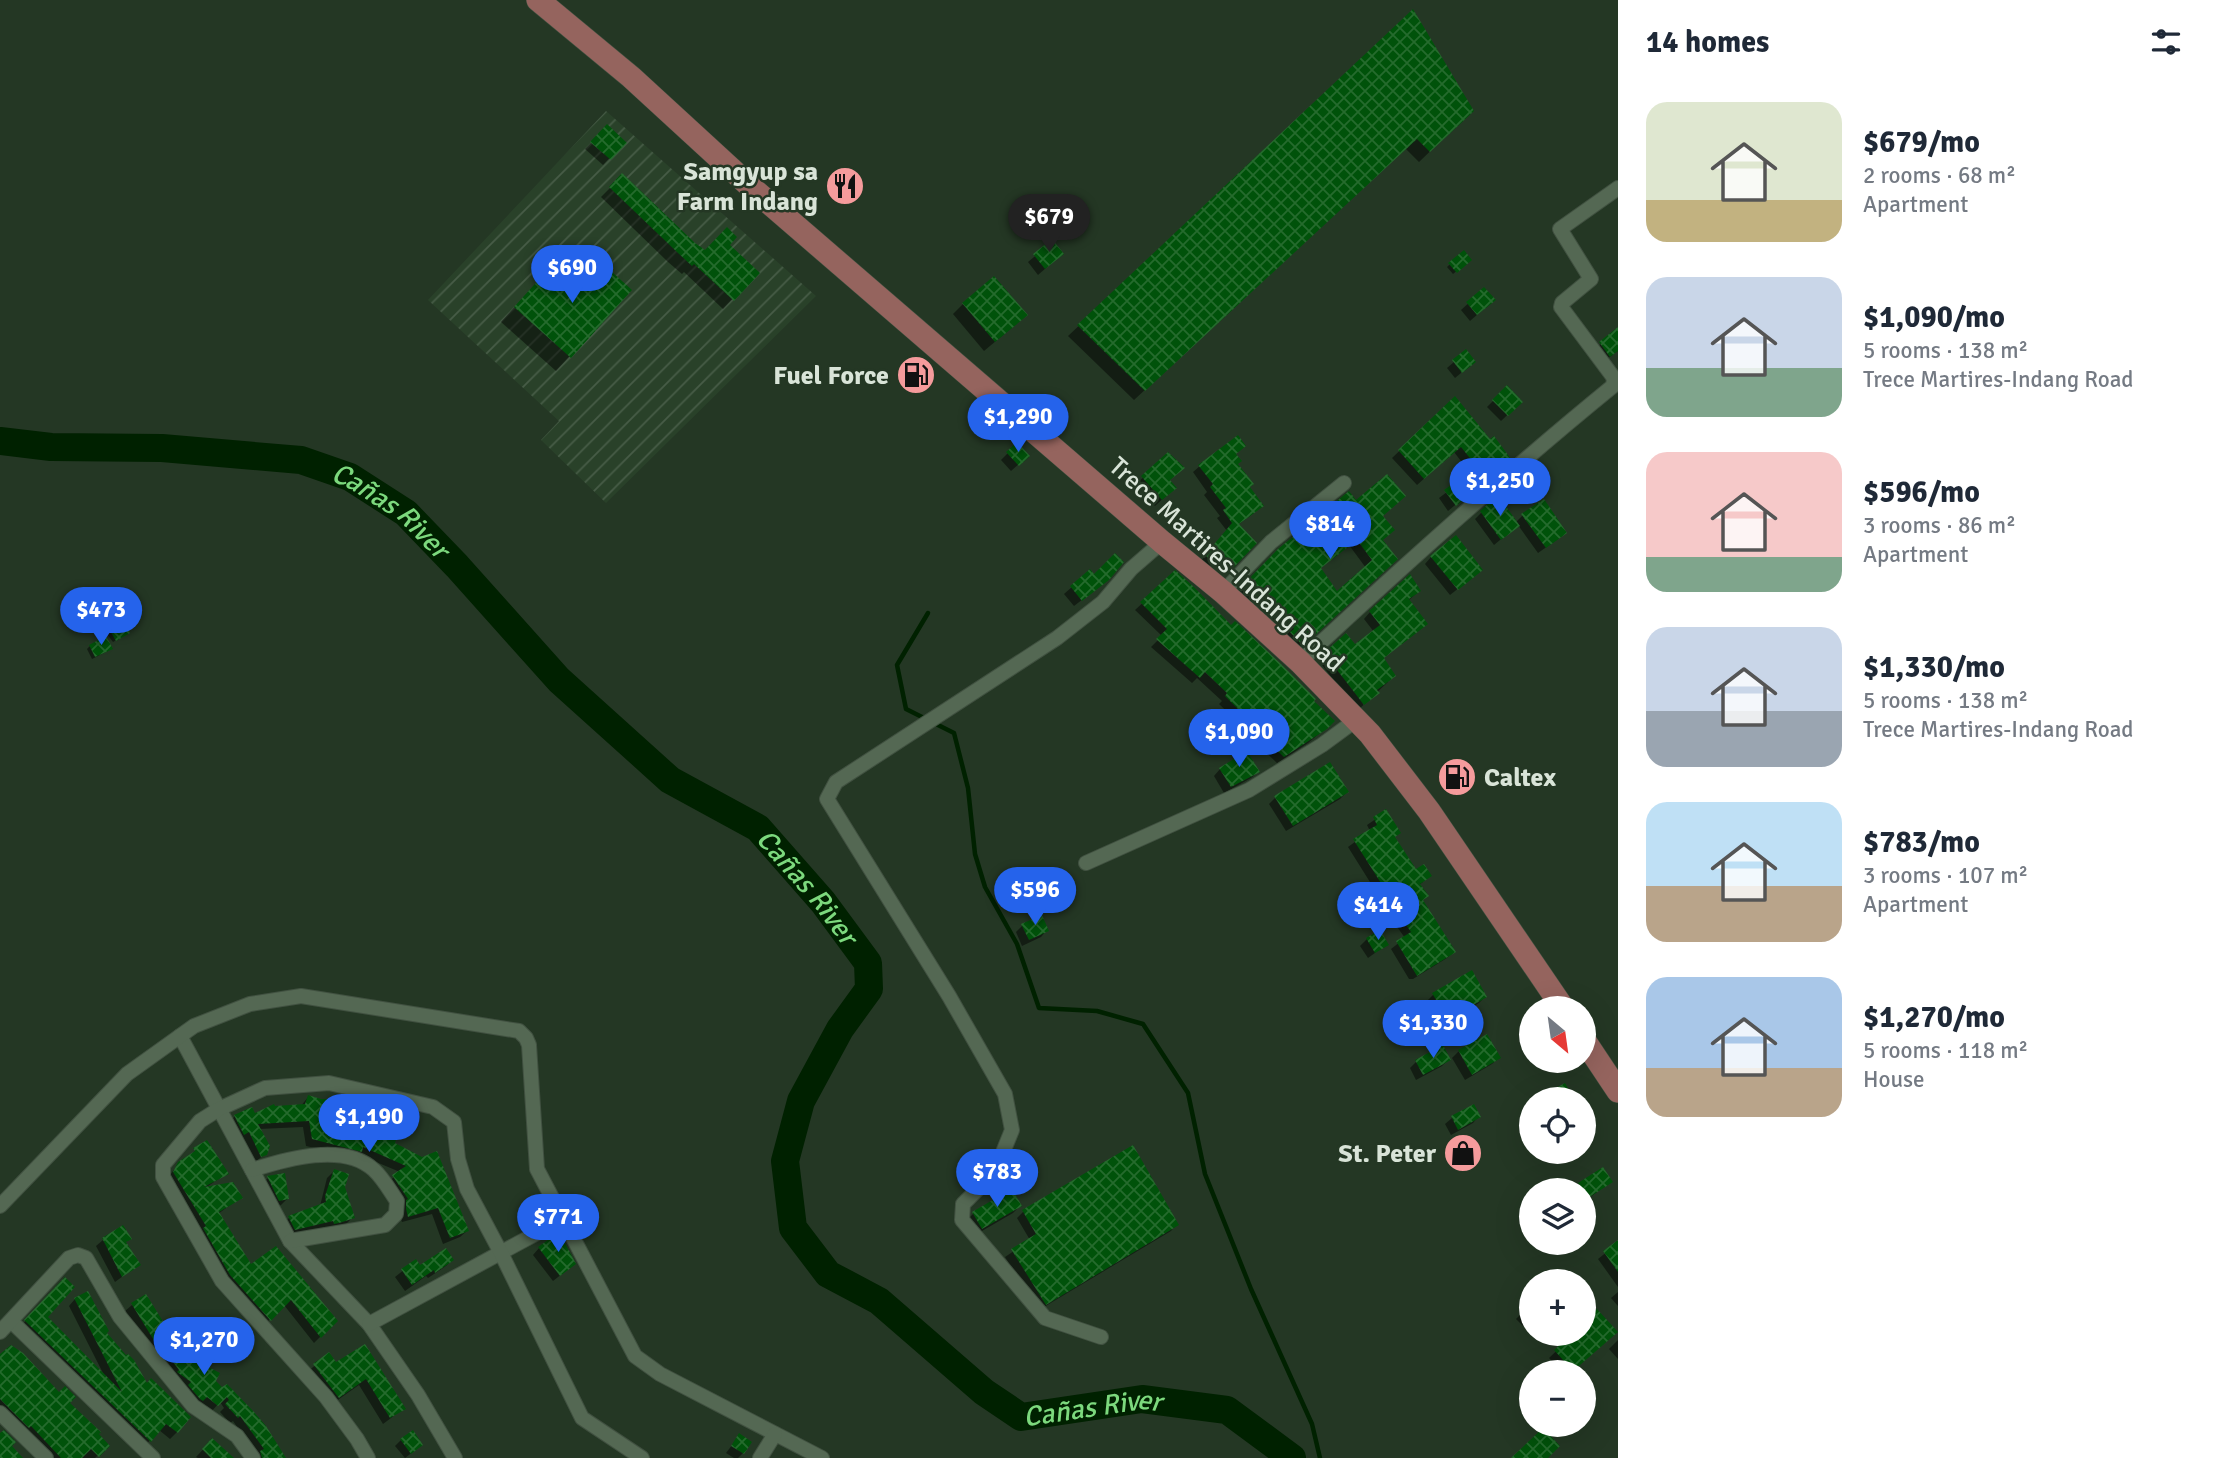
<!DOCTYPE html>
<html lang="en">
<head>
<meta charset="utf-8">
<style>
	body { margin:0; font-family:Signika,sans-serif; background:#f6f6f7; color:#1f2937; height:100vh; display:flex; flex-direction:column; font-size:26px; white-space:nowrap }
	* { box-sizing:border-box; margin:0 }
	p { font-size:23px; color:#747a83 }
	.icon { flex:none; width:38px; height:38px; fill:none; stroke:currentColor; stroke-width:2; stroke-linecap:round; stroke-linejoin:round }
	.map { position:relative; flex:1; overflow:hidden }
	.side { display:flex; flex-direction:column; background:#fff; width:595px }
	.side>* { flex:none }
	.needle { width:46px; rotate:151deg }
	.fabs { position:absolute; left:1519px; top:996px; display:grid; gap:14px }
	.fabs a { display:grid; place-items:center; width:77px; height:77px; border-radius:50%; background:#fff; box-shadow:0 7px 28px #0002; font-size:35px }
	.price { position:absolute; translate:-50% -60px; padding:0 16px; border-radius:24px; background:#2563eb; color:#fff; font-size:23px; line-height:46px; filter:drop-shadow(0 2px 4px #0008) }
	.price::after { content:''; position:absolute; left:50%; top:42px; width:21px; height:16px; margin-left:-10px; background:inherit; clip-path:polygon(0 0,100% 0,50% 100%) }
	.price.current { background:#222; color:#fff }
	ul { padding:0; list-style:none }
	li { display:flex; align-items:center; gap:21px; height:175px; padding:0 28px }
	li span { display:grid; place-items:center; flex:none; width:196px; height:140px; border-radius:21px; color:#555 }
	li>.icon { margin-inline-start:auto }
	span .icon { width:84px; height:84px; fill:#fffc; stroke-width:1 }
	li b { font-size:30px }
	h2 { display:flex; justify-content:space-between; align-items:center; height:84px; padding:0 28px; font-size:30px }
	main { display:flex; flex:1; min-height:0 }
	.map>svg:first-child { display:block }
</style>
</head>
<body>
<main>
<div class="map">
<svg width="1618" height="1458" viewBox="0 0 1618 1458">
	<defs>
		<pattern id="industrial-furrows" width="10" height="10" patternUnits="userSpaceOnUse" patternTransform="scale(1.75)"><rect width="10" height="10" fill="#294129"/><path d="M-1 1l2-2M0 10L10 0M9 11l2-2" fill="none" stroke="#475c47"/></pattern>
		<pattern id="building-cross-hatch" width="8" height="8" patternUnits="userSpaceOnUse" patternTransform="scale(1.75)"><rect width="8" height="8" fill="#00520a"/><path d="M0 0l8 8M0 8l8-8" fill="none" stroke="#256b2d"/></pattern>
	</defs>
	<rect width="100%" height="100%" fill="#243724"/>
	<!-- industrial -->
	<polygon fill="url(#industrial-furrows)" points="606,111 816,296 606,503 541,440 559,421 428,300"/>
	<!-- shadow -->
	<g fill="#0007" fill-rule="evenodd">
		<polygon points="1413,12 1472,111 1419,162 1405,148 1134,400 1068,336"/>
		<polygon points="607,127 624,143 603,165 585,149"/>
		<polygon points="622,176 694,244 705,252 727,245 757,273 723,309 684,272 682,274 668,262 601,197"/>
		<polygon points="1052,242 1055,260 1038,275 1028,262"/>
		<polygon points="1463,252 1470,260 1453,274 1447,267"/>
		<polygon points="540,279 580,288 630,290 556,371 501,322"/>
		<polygon points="1484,289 1487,306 1470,321 1461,310"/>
		<polygon points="963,304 1015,325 984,351 953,314"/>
		<polygon points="1618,329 1618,351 1603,362 1594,350"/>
		<polygon points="1454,362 1467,368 1455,378 1447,368"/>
		<polygon points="1507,387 1521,402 1501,421 1487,407"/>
		<polygon points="1455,398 1503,465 1448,511 1439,498 1471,474 1454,452 1417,485 1392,458"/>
		<polygon points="1017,444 1028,456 1011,471 1001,460"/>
		<polygon points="1168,455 1168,494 1155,506 1136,484"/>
		<polygon points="1235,455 1236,464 1248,488 1255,512 1238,525 1255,543 1226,572 1215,560 1207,569 1199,563 1227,531 1217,518 1220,516 1204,495 1207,492 1193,472 1200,466"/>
		<polygon points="1481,513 1516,522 1523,515 1558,539 1538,553 1518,525 1494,545 1475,519"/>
		<path d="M1381,516V541L1389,565L1296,651L1285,640L1288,636L1255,599L1247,605L1236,594L1279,550ZM1349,545L1366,568L1337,593L1319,569Z"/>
		<polygon points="1431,557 1474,576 1450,595 1425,564"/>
		<polygon points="1090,571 1100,586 1074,606 1064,594"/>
		<polygon points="1175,573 1326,728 1308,743 1277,763 1248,735 1250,734 1219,704 1222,701 1197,678 1192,683 1151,647 1162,636 1135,610"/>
		<polygon points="1419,591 1408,601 1382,659 1388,682 1357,711 1319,661 1346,635 1354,647 1374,632 1364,619 1370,612"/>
		<polygon points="122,604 134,613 125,618 119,607"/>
		<polygon points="122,624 125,635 113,642 107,634"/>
		<polygon points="90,646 108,651 92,659 87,649"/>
		<polygon points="1220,769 1258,772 1251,778 1224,793 1214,776"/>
		<polygon points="1347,792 1340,799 1286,831 1269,804 1275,798"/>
		<polygon points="1386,812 1394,838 1423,882 1419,885 1422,900 1453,952 1447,958 1413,979 1409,979 1391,949 1405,938 1378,900 1380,898 1348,847 1370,831 1367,825"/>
		<polygon points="1022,926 1047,930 1041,937 1022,946 1016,932"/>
		<polygon points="1367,939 1386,945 1368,958 1360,946"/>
		<polygon points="1433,995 1485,997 1479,1003 1441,1025 1427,1001"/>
		<polygon points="1459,1051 1499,1058 1492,1064 1465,1080 1452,1058"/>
		<polygon points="1449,1059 1442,1066 1416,1080 1410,1068 1416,1062"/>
		<polygon points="308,1097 339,1128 378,1139 385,1116 392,1109 393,1144 467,1231 460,1237 443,1244 432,1214 402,1222 387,1183 400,1172 357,1154 354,1157 306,1146 303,1127 259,1129 265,1154 254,1163 229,1123 235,1116 254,1116 301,1106"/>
		<polygon points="1479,1116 1473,1123 1451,1135 1445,1124 1452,1118"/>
		<polygon points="207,1142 226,1174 205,1188 241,1197 218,1214 251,1267 336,1321 314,1343 284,1305 263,1326 224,1282 167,1179 179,1163"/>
		<polygon points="334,1171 343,1188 353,1217 346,1224 331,1229 327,1230 326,1227 288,1236 282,1224 289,1218 320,1206 327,1178"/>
		<polygon points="268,1178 287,1199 281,1205 273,1207 262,1184"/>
		<polygon points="1610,1182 1584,1202 1584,1190 1574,1190 1579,1185"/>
		<polygon points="1020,1206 1013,1213 975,1235 967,1220 973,1214"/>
		<polygon points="1023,1212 1177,1224 1171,1231 1039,1310 1005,1257 1030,1240 1017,1218"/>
		<polygon points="103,1240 125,1243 138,1265 115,1282 96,1246"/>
		<polygon points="1618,1243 1618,1287 1598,1259"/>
		<polygon points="539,1248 567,1270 553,1281 533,1255"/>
		<polygon points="452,1260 446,1266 428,1278 426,1276 405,1291 395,1277 415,1261 419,1267"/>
		<polygon points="65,1279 46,1317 104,1375 69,1306 75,1299 105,1333 177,1432 170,1439 159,1430 143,1448 19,1328"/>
		<polygon points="1618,1292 1618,1306 1611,1298"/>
		<polygon points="1531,1304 1531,1318 1523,1326 1516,1319"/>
		<polygon points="132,1305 213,1382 284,1458 258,1458 233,1421 230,1423 220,1412 224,1408 220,1402 211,1412 195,1407 150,1352 125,1311"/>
		<polygon points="1597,1312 1609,1338 1571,1372 1562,1372 1549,1358 1574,1334 1584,1334 1584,1325"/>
		<polygon points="1618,1340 1618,1359 1609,1349"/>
		<polygon points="365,1346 403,1409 383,1424 359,1385 332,1404 307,1372 329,1354 336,1364"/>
		<polygon points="0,1357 67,1403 108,1446 95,1458 48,1458 0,1412"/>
		<polygon points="739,1436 743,1453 738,1458 734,1458 726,1453"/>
		<polygon points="212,1440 233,1458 198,1458 196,1457"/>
		<polygon points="401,1440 414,1451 405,1458 395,1446"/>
	</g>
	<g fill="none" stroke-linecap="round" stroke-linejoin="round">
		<!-- stream -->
		<g stroke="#002100" stroke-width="4.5">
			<polyline points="926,719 906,709 897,665 928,613"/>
			<polyline points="934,723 954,733 968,788 975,854 985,887 1017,944 1039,1008 1097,1011 1143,1024 1188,1093 1205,1174 1251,1289 1312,1424 1320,1458"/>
		</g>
		<!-- river -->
		<path stroke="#002100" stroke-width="28" id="s1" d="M0,441L51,447L162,448L301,460L350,477L406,513L457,566L559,680L670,780L758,828L823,902L868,963L869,989L840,1029L801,1101L785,1161L793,1228L828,1274L879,1301L984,1392L1021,1417L1142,1399L1227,1410L1292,1458"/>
	</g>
	<!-- building -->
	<g fill="url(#building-cross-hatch)" fill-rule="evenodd">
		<polygon points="1413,9 1474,111 1430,152 1417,139 1145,391 1077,325"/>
		<polygon points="607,124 627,143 611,160 590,142"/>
		<polygon points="622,173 695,243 705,250 727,227 737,237 730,245 760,273 734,301 694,264 692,266 678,253 609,187"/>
		<polygon points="1052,239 1064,254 1045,269 1033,254"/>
		<polygon points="1464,250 1472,260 1457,273 1448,263"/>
		<polygon points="554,263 581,286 602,263 632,290 571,358 514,307"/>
		<polygon points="994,276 1028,315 995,342 962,303"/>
		<polygon points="1484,287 1496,300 1477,315 1466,302"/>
		<polygon points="1618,327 1618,351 1610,357 1599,342"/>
		<polygon points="1466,349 1476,362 1462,373 1452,360"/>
		<polygon points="1507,385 1523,402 1508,416 1492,400"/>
		<polygon points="1455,396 1490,439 1494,436 1511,459 1456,506 1444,490 1477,467 1461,447 1424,479 1398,450"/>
		<polygon points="1238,435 1246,446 1236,454 1242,461 1238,464 1254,484 1250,487 1264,506 1239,524 1257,543 1234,567 1222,555 1214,564 1205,555 1232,523 1223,510 1226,508 1210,487 1213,484 1198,465"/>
		<polygon points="1017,442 1030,456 1019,466 1006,452"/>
		<polygon points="1168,452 1185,468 1170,480 1177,488 1162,500 1141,476"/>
		<path d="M1387,474L1406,496L1383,516L1395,530L1383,540L1398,559L1303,646L1290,632L1294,629L1262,593L1255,600L1242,586L1278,549L1349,491L1356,500ZM1357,540L1372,560L1337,591L1321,568Z"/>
		<polygon points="1498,495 1520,526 1501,540 1480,511"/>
		<polygon points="1544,499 1567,533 1546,548 1521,514"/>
		<polygon points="1456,535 1483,570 1458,590 1430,556"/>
		<polygon points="1115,553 1124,562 1109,580 1082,601 1070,586 1090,569 1094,574"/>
		<polygon points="1175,570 1194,587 1231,625 1235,621 1280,663 1316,699 1314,701 1335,721 1327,729 1284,757 1253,728 1255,726 1225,696 1227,693 1205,672 1200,678 1156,639 1167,629 1140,602"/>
		<polygon points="1410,574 1421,591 1409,599 1428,624 1384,658 1396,676 1377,690 1380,693 1364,705 1324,653 1346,633 1355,644 1380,625 1369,611"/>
		<polygon points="131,597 139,610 129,616 121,603"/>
		<polygon points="123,621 130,633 116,641 109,629"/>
		<polygon points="106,636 113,649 95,657 89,645"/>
		<polygon points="1247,751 1260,772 1231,787 1219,768"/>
		<polygon points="1330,762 1349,792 1293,826 1274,796"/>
		<polygon points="1386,809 1401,833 1395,837 1416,869 1424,864 1432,876 1420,884 1429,896 1423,900 1456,952 1417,976 1396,941 1411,932 1383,892 1386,891 1353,839 1377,825 1373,817"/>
		<polygon points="1042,915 1049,931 1029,940 1021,924"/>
		<polygon points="1380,930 1389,945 1375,953 1366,938"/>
		<polygon points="1472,970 1487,997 1448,1020 1432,993"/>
		<polygon points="1487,1034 1501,1058 1472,1075 1458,1050"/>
		<polygon points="1443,1045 1451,1060 1423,1075 1415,1060"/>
		<polygon points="1565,1083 1574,1099 1536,1099"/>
		<polygon points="308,1095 321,1099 340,1099 340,1127 382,1138 391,1107 405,1110 395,1143 422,1157 437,1151 469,1231 450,1238 438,1208 408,1217 406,1209 406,1200 408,1199 392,1175 406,1166 363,1147 362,1152 312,1139 309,1121 258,1124 270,1146 267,1155 261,1157 249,1132 244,1135 234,1115 252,1107 255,1113 274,1104 275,1106 305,1104"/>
		<polygon points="1474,1104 1481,1117 1458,1130 1451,1116"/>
		<polygon points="207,1140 229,1174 204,1187 233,1182 243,1198 219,1212 251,1264 276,1246 338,1321 321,1338 291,1300 271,1321 230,1275 203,1228 206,1226 173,1172 178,1162 195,1151 193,1148"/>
		<polygon points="1133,1145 1179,1225 1046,1305 1011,1249 1036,1234 1022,1210"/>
		<polygon points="1603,1167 1613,1182 1588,1198 1578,1183"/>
		<polygon points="334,1169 349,1174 345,1187 355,1218 339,1223 334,1224 333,1221 295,1230 288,1216 326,1202 325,1196"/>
		<polygon points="285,1173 289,1199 279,1201 267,1176"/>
		<polygon points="1012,1189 1022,1206 982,1229 972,1212"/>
		<polygon points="123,1225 132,1239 126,1242 141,1265 122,1277 102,1238"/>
		<polygon points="559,1232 576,1264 560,1276 538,1247"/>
		<polygon points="1618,1240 1618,1272 1603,1251"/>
		<polygon points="446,1248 454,1260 435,1273 434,1270 412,1285 401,1269 416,1259 420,1265"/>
		<polygon points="65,1277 75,1287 48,1317 122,1392 74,1298 88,1291 109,1331 107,1333 126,1355 128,1354 134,1360 147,1383 151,1378 191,1417 178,1433 166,1424 151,1442 24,1320"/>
		<polygon points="146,1294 177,1344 181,1341 195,1360 220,1373 216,1381 222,1387 227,1384 254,1412 266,1426 286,1458 262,1458 260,1451 264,1449 240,1416 238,1418 225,1404 229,1400 227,1397 218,1406 207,1397 203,1401 200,1399 188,1385 191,1382 177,1372 179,1370 160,1345 158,1347 131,1303"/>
		<polygon points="1597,1309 1618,1332 1573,1371 1554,1350 1572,1334 1584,1334 1584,1321"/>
		<polygon points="365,1344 406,1409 390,1418 366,1379 339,1398 313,1364 329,1352 336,1362"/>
		<polygon points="11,1345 23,1353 59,1392 65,1386 76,1397 70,1403 101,1432 99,1434 110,1446 99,1457 91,1449 82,1458 61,1458 31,1426 29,1428 0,1399 0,1354"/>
		<polygon points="1543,1428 1560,1446 1548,1458 1511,1458"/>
		<polygon points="4,1430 16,1442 12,1446 23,1458 0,1458 0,1433"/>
		<polygon points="413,1430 423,1445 411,1454 400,1439"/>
		<polygon points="739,1433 752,1442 744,1454 731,1446"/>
		<polygon points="212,1438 234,1458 211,1458 202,1449"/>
	</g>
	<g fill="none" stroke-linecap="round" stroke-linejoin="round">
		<defs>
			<g id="street">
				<polyline points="1223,592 1271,542 1344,483"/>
				<path d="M1300,662C1402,567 1505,474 1613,386L1614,378L1561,307L1562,303L1591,279L1560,229L1618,188"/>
				<polyline points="1086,863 1249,790 1322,745 1356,720"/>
				<polyline points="180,1036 290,1241 369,1324 418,1395 455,1458"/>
				<path d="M252,1170C286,1159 344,1142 374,1170C383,1178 390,1191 397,1201L396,1214L385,1225L290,1241"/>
				<polyline points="0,1206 127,1074 194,1026 250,1004 301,996 519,1031 526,1038 529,1045 537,1169 635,1356 660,1374 822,1458"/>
				<polyline points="11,1321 153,1458"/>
				<polyline points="369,1324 563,1219"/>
				<polyline points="0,1332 69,1258 78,1255 86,1258 120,1317 193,1406 237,1436 253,1458"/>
				<polyline points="1101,1337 1045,1318 962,1220 963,1204 995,1172 1012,1130 1005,1094 949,996 827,799 836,782 1057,638 1103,602 1131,569 1162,542"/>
				<polyline points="0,1413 46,1458"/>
				<polyline points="368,1458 357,1439 326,1397 222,1281 163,1177 163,1165 200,1121 219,1109 265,1088 329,1083 433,1107 454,1122 458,1159 467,1189 501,1253 582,1418 642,1458"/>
				<polyline points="760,1458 775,1434"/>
			</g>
			<g id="primary">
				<polyline points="538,0 631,77 753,189 1162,542 1223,592 1300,662 1370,734 1429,811 1563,1008"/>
				<polyline points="1584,1040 1618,1091"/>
			</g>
		</defs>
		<!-- street casing -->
		<use href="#street" stroke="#415141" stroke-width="16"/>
		<!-- primary casing -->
		<use href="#primary" stroke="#415141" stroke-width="24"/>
		<!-- street -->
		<use href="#street" stroke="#546853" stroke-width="14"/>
		<!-- primary -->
		<use href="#primary" stroke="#95645e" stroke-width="23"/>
	</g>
	<!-- icons -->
	<defs>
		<symbol id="restaurant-disc" viewBox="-11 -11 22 22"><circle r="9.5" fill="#f59b9c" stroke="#243724"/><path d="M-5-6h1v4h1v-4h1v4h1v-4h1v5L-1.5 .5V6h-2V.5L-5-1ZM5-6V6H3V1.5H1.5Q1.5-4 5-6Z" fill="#111"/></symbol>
		<symbol id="fuel-disc" viewBox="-11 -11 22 22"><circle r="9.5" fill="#f59b9c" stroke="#243724"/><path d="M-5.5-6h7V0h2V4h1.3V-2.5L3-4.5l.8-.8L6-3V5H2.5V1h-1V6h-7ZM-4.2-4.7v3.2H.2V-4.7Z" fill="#111"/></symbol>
		<symbol id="shop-disc" viewBox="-11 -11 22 22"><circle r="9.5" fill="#f59b9c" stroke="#243724"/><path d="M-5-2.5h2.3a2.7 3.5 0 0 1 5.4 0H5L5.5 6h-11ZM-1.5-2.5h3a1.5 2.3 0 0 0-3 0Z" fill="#111"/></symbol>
	</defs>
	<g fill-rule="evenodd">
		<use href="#restaurant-disc" x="823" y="164" width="44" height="44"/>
		<use href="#fuel-disc" x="894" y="353" width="44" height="44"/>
		<use href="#fuel-disc" x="1435" y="755" width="44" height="44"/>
		<use href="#shop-disc" x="1441" y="1131" width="44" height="44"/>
	</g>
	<g text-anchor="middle" stroke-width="5" stroke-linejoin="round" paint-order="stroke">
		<!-- poi labels -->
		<g font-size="26" font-weight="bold" fill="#d9e4d8" stroke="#243724" text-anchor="end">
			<text x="818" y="180">Samgyup sa<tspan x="818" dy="30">Farm Indang</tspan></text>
			<text x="889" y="384">Fuel Force</text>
			<text x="1484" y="786" text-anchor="start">Caltex</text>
			<text x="1436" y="1162">St. Peter</text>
		</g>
		<!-- street labels -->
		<g font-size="26" fill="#d9e4d8" stroke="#243724">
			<text transform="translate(1227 564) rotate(42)" y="9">Trece Martires-Indang Road</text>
		</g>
		<!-- water labels -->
		<g font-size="28" font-style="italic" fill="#7cd97d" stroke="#243724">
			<text dy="10" stroke="none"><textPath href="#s1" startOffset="406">Cañas River</textPath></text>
			<text dy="10" stroke="none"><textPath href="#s1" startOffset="973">Cañas River</textPath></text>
			<text dy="10" stroke="none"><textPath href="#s1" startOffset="1729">Cañas River</textPath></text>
		</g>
	</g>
</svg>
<div class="fabs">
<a><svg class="needle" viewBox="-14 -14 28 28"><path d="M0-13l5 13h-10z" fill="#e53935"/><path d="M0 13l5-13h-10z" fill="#747a83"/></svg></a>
<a><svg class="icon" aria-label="locate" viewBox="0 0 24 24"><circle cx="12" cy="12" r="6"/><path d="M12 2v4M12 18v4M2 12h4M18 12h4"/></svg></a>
<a><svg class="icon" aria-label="layers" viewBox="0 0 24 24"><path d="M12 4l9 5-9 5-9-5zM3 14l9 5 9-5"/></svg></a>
<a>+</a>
<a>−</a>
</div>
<b class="price current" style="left:1049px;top:254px">$679</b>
<b class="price" style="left:572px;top:305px">$690</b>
<b class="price" style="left:1018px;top:454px">$1,290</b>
<b class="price" style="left:1500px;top:518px">$1,250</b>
<b class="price" style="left:1330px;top:561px">$814</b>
<b class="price" style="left:101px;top:647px">$473</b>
<b class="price" style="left:1239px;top:769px">$1,090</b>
<b class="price" style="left:1035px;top:927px">$596</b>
<b class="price" style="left:1378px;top:942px">$414</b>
<b class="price" style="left:1433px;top:1060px">$1,330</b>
<b class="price" style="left:369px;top:1154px">$1,190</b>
<b class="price" style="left:997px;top:1209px">$783</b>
<b class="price" style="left:558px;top:1254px">$771</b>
<b class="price" style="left:204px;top:1377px">$1,270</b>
</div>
<section class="side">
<h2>14 homes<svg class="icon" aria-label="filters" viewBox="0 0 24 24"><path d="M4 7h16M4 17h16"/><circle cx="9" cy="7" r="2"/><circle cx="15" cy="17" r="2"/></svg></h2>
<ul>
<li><span style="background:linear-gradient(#dfe7d0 70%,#c2b280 0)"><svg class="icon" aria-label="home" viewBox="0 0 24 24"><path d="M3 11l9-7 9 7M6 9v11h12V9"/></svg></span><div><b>$679/mo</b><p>2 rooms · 68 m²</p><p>Apartment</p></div></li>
<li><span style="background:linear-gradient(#c9d6e8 65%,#7fa58c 0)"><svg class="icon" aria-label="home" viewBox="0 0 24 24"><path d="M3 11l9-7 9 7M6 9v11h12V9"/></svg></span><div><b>$1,090/mo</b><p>5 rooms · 138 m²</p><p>Trece Martires-Indang Road</p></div></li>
<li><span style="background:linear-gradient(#f6c9c9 75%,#7fa58c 0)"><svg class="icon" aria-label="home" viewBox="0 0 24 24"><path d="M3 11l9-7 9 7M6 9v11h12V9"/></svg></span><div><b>$596/mo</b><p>3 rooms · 86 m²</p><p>Apartment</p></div></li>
<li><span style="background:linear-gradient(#c9d6e8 60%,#9aa5b1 0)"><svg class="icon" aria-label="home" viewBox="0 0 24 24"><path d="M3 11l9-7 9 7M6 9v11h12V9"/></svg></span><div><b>$1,330/mo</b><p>5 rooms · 138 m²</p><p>Trece Martires-Indang Road</p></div></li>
<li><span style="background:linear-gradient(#bfe0f5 60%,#b9a48a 0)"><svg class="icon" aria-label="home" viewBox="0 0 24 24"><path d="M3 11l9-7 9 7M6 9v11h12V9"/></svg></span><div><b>$783/mo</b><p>3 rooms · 107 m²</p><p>Apartment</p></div></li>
<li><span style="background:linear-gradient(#a9c7e8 65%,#b9a48a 0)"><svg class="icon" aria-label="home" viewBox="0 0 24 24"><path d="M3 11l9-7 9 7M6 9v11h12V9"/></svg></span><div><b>$1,270/mo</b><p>5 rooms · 118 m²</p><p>House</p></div></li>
</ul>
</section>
</main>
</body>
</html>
